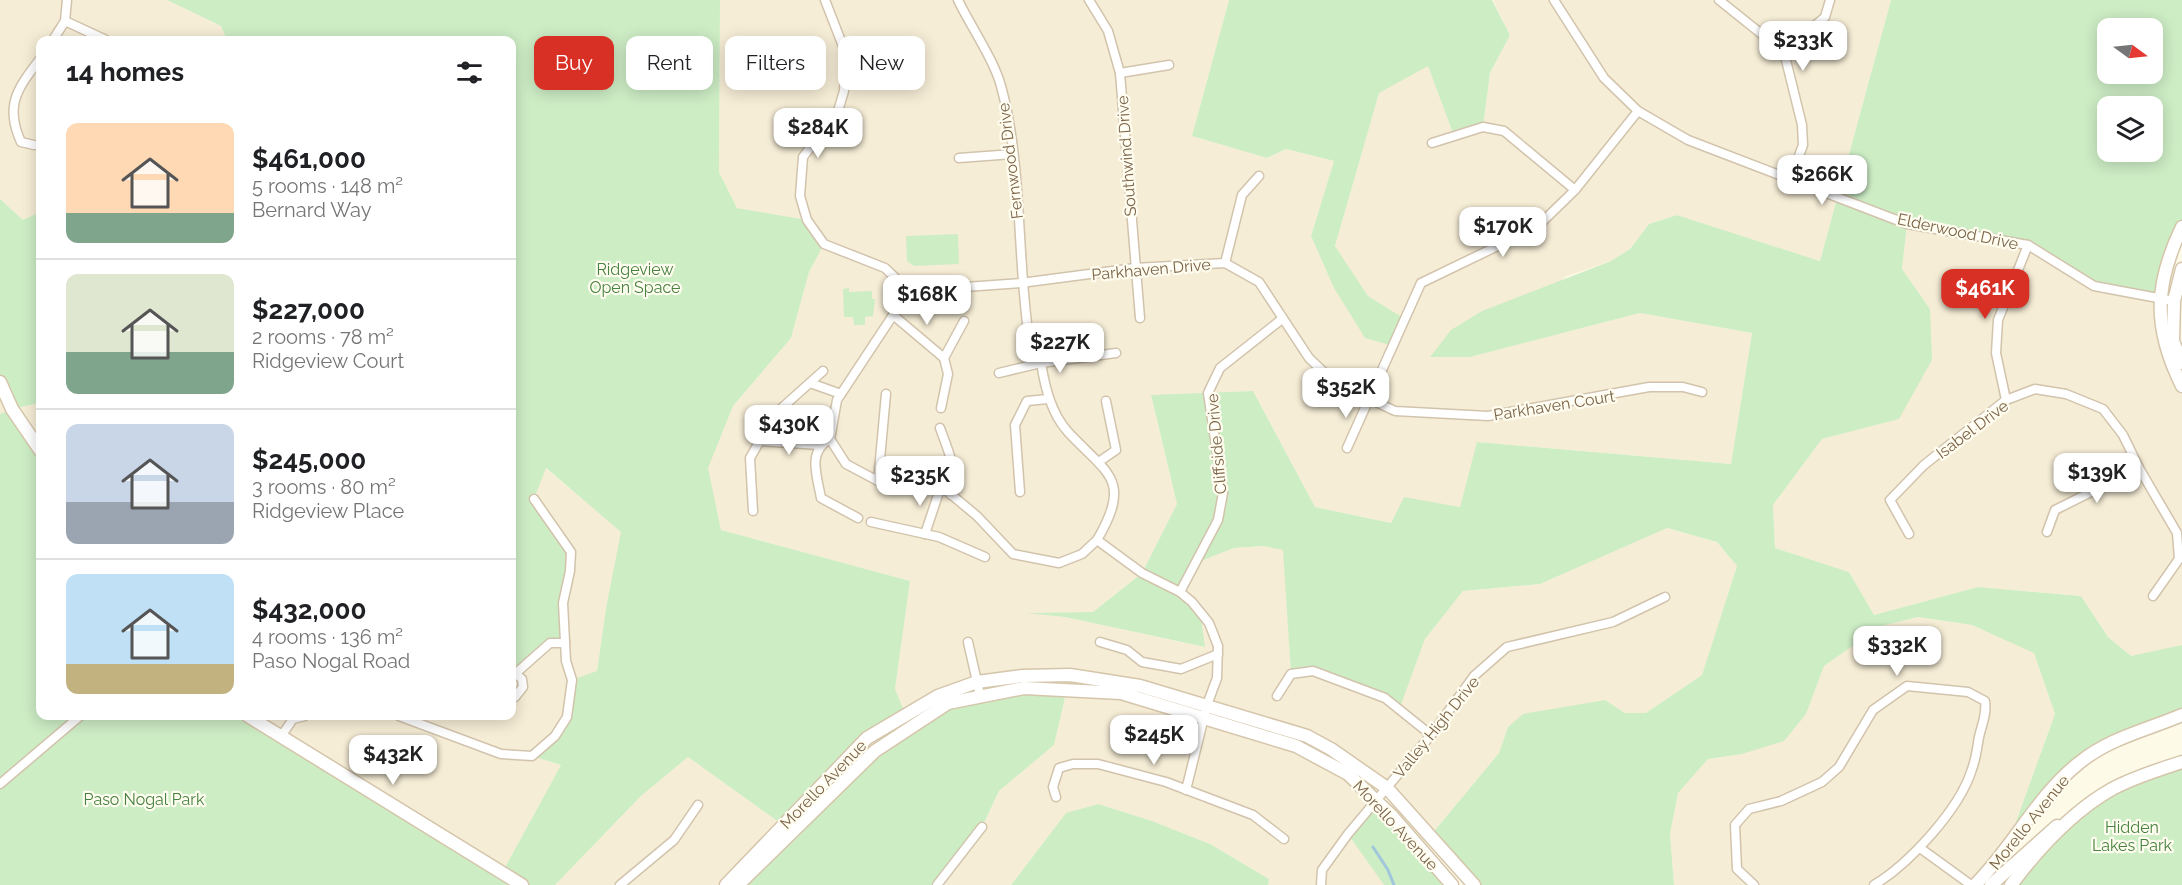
<!DOCTYPE html>
<html lang="en">
<head>
<meta charset="utf-8">
<style>
	body { margin:0; font-family:Raleway,sans-serif; background:#f2f2f2; color:#202124; height:100vh; display:flex; flex-direction:column; font-size:22px; white-space:nowrap }
	* { box-sizing:border-box; margin:0 }
	p { font-size:20px; color:#757577 }
	.icon { flex:none; width:33px; height:33px; fill:none; stroke:currentColor; stroke-width:2; stroke-linecap:round; stroke-linejoin:round }
	.map { position:relative; flex:1; overflow:hidden }
	.panel { position:absolute; left:36px; top:36px; width:480px; height:684px; display:flex; flex-direction:column; background:#fff; border-radius:12px; box-shadow:0 3px 15px #0003 }
	.panel>* { flex:none }
	.hud { position:absolute; left:534px; top:36px; width:570px; height:54px; display:flex; gap:12px }
	.needle { width:39px; rotate:105deg }
	.controls { position:absolute; left:2097px; top:18px; display:grid; gap:12px }
	.controls a { display:grid; place-items:center; width:66px; height:66px; border-radius:12px; background:#fff; box-shadow:0 3px 15px #0003; font-size:30px }
	.price { position:absolute; translate:-50% -51px; padding:0 14px; border-radius:12px; background:#fff; color:#222; font-size:20px; line-height:39px; filter:drop-shadow(0 2px 3px #0008) }
	.price::after { content:''; position:absolute; left:50%; top:36px; width:18px; height:14px; margin-left:-9px; background:inherit; clip-path:polygon(0 0,100% 0,50% 100%) }
	.price.on { background:#d93025; color:#fff }
	ul { padding:0; list-style:none }
	li { display:flex; align-items:center; gap:18px; height:150px; padding:0 30px }
	li+li { border-top:2px solid #e0e0e0 }
	li span { display:grid; place-items:center; flex:none; width:168px; height:120px; border-radius:12px; color:#555 }
	li>.icon { margin-inline-start:auto }
	span .icon { width:72px; height:72px; fill:#fffc; stroke-width:1 }
	li b { font-size:26px }
	h2 { display:flex; justify-content:space-between; align-items:center; height:72px; padding:0 30px; font-size:26px }
	.tag { padding:0 21px; border-radius:12px; background:#fff; box-shadow:0 3px 15px #0003; font-size:21px; line-height:54px }
	.tag.on { background:#d93025; color:#fff }
	.map>svg:first-child { display:block }
</style>
</head>
<body>
<div class="map">
<svg width="2182" height="885" viewBox="0 0 2182 885">
	<rect width="100%" height="100%" fill="#fefae8"/>
	<!-- residential -->
	<g fill="#f6edd6">
		<polygon points="0,0 167,0 221,26 227,40 40,40 40,212 23,220 0,199"/>
		<polygon points="720,0 1229,0 1192,136 1267,158 1286,149 1334,161 1311,236 1334,288 1405,319 1368,296 1335,246 1379,92 1428,65 1454,136 1483,127 1490,73 1510,35 1493,0 1891,0 1820,261 1677,215 1649,224 1630,249 1611,261 1567,276 1470,357 1640,313 1752,333 1731,464 1478,442 1460,507 1404,498 1392,523 1315,507 1253,391 1151,396 1177,504 1142,573 1093,612 1034,613 1065,617 1204,647 1180,592 1196,563 1234,548 1263,546 1284,550 1291,674 1313,671 1342,681 1399,709 1425,639 1463,591 1540,584 1666,528 1717,542 1737,566 1702,675 1646,713 1625,713 1605,700 1508,727 1499,753 1431,835 1408,809 1331,749 1207,705 1070,675 977,683 906,715 895,689 910,581 721,530 707,468 733,406 791,338 809,272 824,244 807,220 737,208 719,172"/>
		<polygon points="1907,224 2028,245 2160,300 2182,386 2182,645 2178,648 2131,656 2108,637 2081,596 1978,587 1874,615 1849,572 1775,548 1773,505 1822,439 1899,419 1930,309 1902,269"/>
		<polygon points="0,382 12,409 40,403 40,450 12,409 0,414"/>
		<polygon points="545,468 622,532 606,608 597,671 567,717 533,756 561,765 502,873 248,716 512,716 512,670 534,499"/>
		<polygon points="1918,617 1972,625 2034,652 2055,714 2005,852 1975,885 1674,885 1670,834 1678,792 1708,759 1742,754 1806,714 1824,666 1881,626"/>
		<polygon points="1067,689 1121,693 1296,746 1377,800 1381,876 1384,885 1268,885 1269,879 1210,844 1152,821 1098,804 1066,813 1011,885 937,885 982,827 999,791 1054,745"/>
		<polygon points="688,757 783,825 726,885 555,885 641,796"/>
	</g>
	<!-- green -->
	<g fill="#cdedc5" fill-rule="evenodd">
		<polygon points="167,0 720,0 719,172 737,208 807,220 824,244 809,272 791,338 733,406 708,468 721,530 910,581 895,689 906,715 867,738 783,825 688,757 641,796 555,885 0,885 0,414 11,409 0,382 0,199 23,220 40,212 40,403 12,409 40,450 40,716 248,716 502,873 561,765 532,756 567,717 572,680 597,671 606,608 621,532 546,468 534,499 571,552 563,603 565,643 550,643 512,671 512,40 227,40 221,26"/>
		<polygon points="1229,0 1492,0 1510,35 1490,73 1483,127 1454,136 1428,66 1379,93 1335,246 1368,296 1405,319 1393,346 1365,338 1334,288 1311,236 1334,161 1286,149 1267,158 1192,136"/>
		<path d="M1891,0H2182V227L2160,300L2094,286L2028,245L1907,224L1902,269L1930,309L1932,360L1899,419L1822,439L1773,505L1775,548L1849,572L1874,615L1978,587L2081,596L2108,637L2131,656L2182,645V715L2079,762L2005,852L2055,714L2034,653L1972,625L1918,617L1881,626L1824,666L1806,714L1784,741L1742,754L1708,759L1678,793L1670,834L1674,885H1474L1431,835L1499,753L1508,727L1523,714L1605,700L1625,713H1646L1702,675L1737,566L1717,542L1667,528L1540,584L1463,591L1425,639L1399,710L1385,698L1313,671L1291,674L1283,550L1263,546L1234,548L1196,563L1180,592L1200,612L1205,647L1065,617L1026,613L1093,612L1142,573L1177,504L1151,395L1253,391L1315,507L1391,523L1404,497L1460,507L1477,442L1731,464L1752,333L1640,313L1470,357H1430L1451,330L1482,311L1611,261L1630,249L1649,224L1677,215L1820,261ZM2108,28H2152V74H2108ZM2108,106H2152V152H2108Z"/>
		<polygon points="958,234 959,264 914,266 907,261 906,236"/>
		<polygon points="849,288 849,292 872,291 872,299 875,299 873,316 865,317 865,325 854,325 853,317 844,317 843,289"/>
		<polygon points="1067,689 1054,745 999,791 982,827 937,885 738,885 875,751 948,703"/>
		<polygon points="2182,762 2182,885 2011,885 2082,808"/>
		<polygon points="1377,800 1452,885 1384,885 1348,834"/>
		<polygon points="1098,804 1152,821 1210,844 1269,879 1268,885 1011,885 1066,813"/>
	</g>
	<g fill="none" stroke-linecap="round" stroke-linejoin="round">
		<!-- stream -->
		<polyline stroke="#a0c7dc" stroke-width="3" points="1373,847 1388,870 1394,885"/>
		<defs>
			<g id="street">
				<polyline points="825,0 846,54 844,91 838,111 803,157 800,196 807,220 824,244 885,268 909,291"/>
				<path d="M958,0C970,25 994,60 1001,86C1022,161 1017,252 1028,331"/>
				<polyline points="1089,0 1108,31 1120,73 1140,318"/>
				<polyline points="1554,0 1604,78 1638,111 1688,140 1907,224 2028,245 2094,286 2174,301"/>
				<polyline points="1719,0 1784,52 1802,125 1803,145 1790,180"/>
				<polyline points="65,21 106,40"/>
				<polyline points="53,40 65,21 67,0"/>
				<polyline points="1784,52 1825,17 1830,0"/>
				<polyline points="1120,73 1169,65"/>
				<polyline points="1432,143 1483,127 1504,131 1575,190"/>
				<path d="M34,145L21,142C4,105 18,88 40,59"/>
				<polyline points="959,158 1013,154"/>
				<polyline points="1225,263 1242,195 1259,176"/>
				<polyline points="909,291 1021,283 1135,268 1225,263 1259,282 1309,358 1334,382 1395,411 1488,416 1649,387 1683,387 1702,392"/>
				<polyline points="909,291 837,400 830,439 846,464 878,481 916,482 947,491 977,516 1013,554 1059,563 1082,554 1097,540 1142,573 1180,592 1192,602 1209,623 1218,646 1217,678 1207,705 1186,790"/>
				<polyline points="893,315 944,358"/>
				<path d="M1041,363C1045,387 1051,413 1068,432C1107,474 1133,479 1097,540"/>
				<polyline points="999,373 1041,363 1116,353"/>
				<polyline points="810,383 841,394"/>
				<polyline points="2006,400 1996,353 1998,320 2028,245"/>
				<polyline points="941,408 948,374 944,358 964,321"/>
				<path d="M940,428C948,451 959,471 951,495"/>
				<path d="M830,439C807,452 817,475 821,498L858,518"/>
				<polyline points="760,441 820,445"/>
				<polyline points="1347,448 1421,283 1537,227 1575,190 1638,111"/>
				<polyline points="1100,461 1116,450 1106,401"/>
				<polyline points="878,481 886,394"/>
				<polyline points="1020,492 1015,425 1027,401 1048,399"/>
				<polyline points="753,511 750,458 775,414 823,371"/>
				<polyline points="871,522 939,537 985,557"/>
				<polyline points="2047,532 2055,510 2139,468"/>
				<polyline points="925,534 940,489"/>
				<polyline points="1909,534 1890,500 1924,465 2006,400 2035,389 2066,394 2103,409 2123,435 2139,468 2177,533 2179,559 2153,596"/>
				<polyline points="1180,592 1218,520 1223,493 1208,393 1220,368 1282,319"/>
				<polyline points="968,642 980,695"/>
				<polyline points="1100,642 1127,650 1142,662 1181,669 1218,654"/>
				<polyline points="516,673 550,643 565,643"/>
				<polyline points="1277,696 1291,674 1313,671 1385,698 1431,735"/>
				<polyline points="512,697 515,697 523,687 522,679 512,671"/>
				<polyline points="399,716 501,754 532,756 555,736 567,717 572,680 566,661 563,603 570,571 571,552 534,499"/>
				<polyline points="282,735 293,719 305,716"/>
				<polyline points="0,784 80,716"/>
				<polyline points="1056,797 1053,787 1059,768 1073,764 1098,764 1166,782 1253,815 1284,839"/>
				<polyline points="1920,848 1971,885"/>
				<polyline points="620,885 674,840 698,805"/>
				<polyline points="937,885 982,827"/>
				<polyline points="1321,885 1322,870 1348,834 1431,735 1474,676 1507,647 1613,622 1665,597"/>
				<path d="M1754,885L1737,869L1735,825L1749,809L1781,801L1822,782L1839,767L1873,710L1907,686L1968,692L1985,701C1987,714 1982,724 1979,737C1977,748 1976,759 1972,769C1960,809 1909,864 1874,885"/>
			</g>
			<g id="secondary">
				<path d="M2182,227C2154,285 2153,328 2182,386"/>
				<polyline points="2182,269 2174,301 2173,341 2182,363"/>
				<polyline points="0,382 12,409 40,450"/>
				<polyline points="248,716 522,885"/>
				<polyline points="726,885 867,738 938,696 977,682 1023,676 1070,675 1140,686 1307,736 1331,749 1387,788 1474,885"/>
				<polyline points="738,885 875,751 948,703 1024,688 1121,693 1296,746 1348,774 1391,815 1452,885"/>
				<path d="M1975,885C2013,847 2037,796 2079,763C2109,738 2147,730 2182,715"/>
				<polyline points="1991,885 2057,826"/>
				<path d="M2011,885C2038,849 2073,811 2112,789C2134,777 2158,770 2182,762"/>
			</g>
		</defs>
		<!-- street casing -->
		<use href="#street" stroke="#d2c3ac" stroke-width="11"/>
		<!-- secondary casing -->
		<use href="#secondary" stroke="#d5c5aa" stroke-width="15"/>
		<!-- street -->
		<use href="#street" stroke="#fff" stroke-width="8"/>
		<!-- secondary -->
		<use href="#secondary" stroke="#fff" stroke-width="12"/>
	</g>
	<g text-anchor="middle" stroke-width="4.5" stroke-linejoin="round" paint-order="stroke">
		<!-- street labels -->
		<g font-size="16" fill="#7b6449" stroke="#fffcf0">
			<text transform="translate(1126 156) rotate(-94)" y="6">Southwind Drive</text>
			<text transform="translate(1010 161) rotate(-97)" y="6">Fernwood Drive</text>
			<text transform="translate(1958 231) rotate(12)" y="6">Elderwood Drive</text>
			<text transform="translate(1151 269) rotate(-5)" y="6">Parkhaven Drive</text>
			<text transform="translate(1554 405) rotate(-9)" y="6">Parkhaven Court</text>
			<text transform="translate(1972 429) rotate(-37)" y="6">Isabel Drive</text>
			<text transform="translate(1216 444) rotate(-95)" y="6">Cliffside Drive</text>
			<text transform="translate(1436 727) rotate(-51)" y="6">Valley High Drive</text>
			<text transform="translate(823 784) rotate(-46)" y="6">Morello Avenue</text>
			<text transform="translate(2029 822) rotate(-51)" y="6">Morello Avenue</text>
			<text transform="translate(1396 825) rotate(47)" y="6">Morello Avenue</text>
		</g>
		<!-- park labels -->
		<g font-size="16" fill="#478240" stroke="#fffcf0">
			<text x="635" y="275">Ridgeview<tspan x="635" dy="18">Open Space</tspan></text>
			<text x="144" y="805">Paso Nogal Park</text>
			<text x="2132" y="833">Hidden<tspan x="2132" dy="18">Lakes Park</tspan></text>
		</g>
	</g>
</svg>
<div class="controls">
<a><svg class="needle" viewBox="-14 -14 28 28"><path d="M0-13l5 13h-10z" fill="#e53935"/><path d="M0 13l5-13h-10z" fill="#757577"/></svg></a>
<a><svg class="icon" aria-label="layers" viewBox="0 0 24 24"><path d="M12 4l9 5-9 5-9-5zM3 14l9 5 9-5"/></svg></a>
</div>
<b class="price" style="left:1803px;top:72px">$233K</b>
<b class="price" style="left:818px;top:159px">$284K</b>
<b class="price" style="left:1822px;top:206px">$266K</b>
<b class="price" style="left:1503px;top:258px">$170K</b>
<b class="price on" style="left:1985px;top:320px">$461K</b>
<b class="price" style="left:927px;top:326px">$168K</b>
<b class="price" style="left:1060px;top:374px">$227K</b>
<b class="price" style="left:1346px;top:419px">$352K</b>
<b class="price" style="left:789px;top:456px">$430K</b>
<b class="price" style="left:2097px;top:504px">$139K</b>
<b class="price" style="left:920px;top:507px">$235K</b>
<b class="price" style="left:1897px;top:677px">$332K</b>
<b class="price" style="left:1154px;top:766px">$245K</b>
<b class="price" style="left:393px;top:786px">$432K</b>
<div class="hud">
<a class="tag on">Buy</a>
<a class="tag">Rent</a>
<a class="tag">Filters</a>
<a class="tag">New</a>
</div>
<section class="panel">
<h2>14 homes<svg class="icon" aria-label="filters" viewBox="0 0 24 24"><path d="M4 7h16M4 17h16"/><circle cx="9" cy="7" r="2"/><circle cx="15" cy="17" r="2"/></svg></h2>
<ul>
<li><span style="background:linear-gradient(#ffd9b3 75%,#7fa58c 0)"><svg class="icon" aria-label="home" viewBox="0 0 24 24"><path d="M3 11l9-7 9 7M6 9v11h12V9"/></svg></span><div><b>$461,000</b><p>5 rooms · 148 m²</p><p>Bernard Way</p></div></li>
<li><span style="background:linear-gradient(#dfe7d0 65%,#7fa58c 0)"><svg class="icon" aria-label="home" viewBox="0 0 24 24"><path d="M3 11l9-7 9 7M6 9v11h12V9"/></svg></span><div><b>$227,000</b><p>2 rooms · 78 m²</p><p>Ridgeview Court</p></div></li>
<li><span style="background:linear-gradient(#c9d6e8 65%,#9aa5b1 0)"><svg class="icon" aria-label="home" viewBox="0 0 24 24"><path d="M3 11l9-7 9 7M6 9v11h12V9"/></svg></span><div><b>$245,000</b><p>3 rooms · 80 m²</p><p>Ridgeview Place</p></div></li>
<li><span style="background:linear-gradient(#bfe0f5 75%,#c2b280 0)"><svg class="icon" aria-label="home" viewBox="0 0 24 24"><path d="M3 11l9-7 9 7M6 9v11h12V9"/></svg></span><div><b>$432,000</b><p>4 rooms · 136 m²</p><p>Paso Nogal Road</p></div></li>
</ul>
</section>
</div>
</body>
</html>
